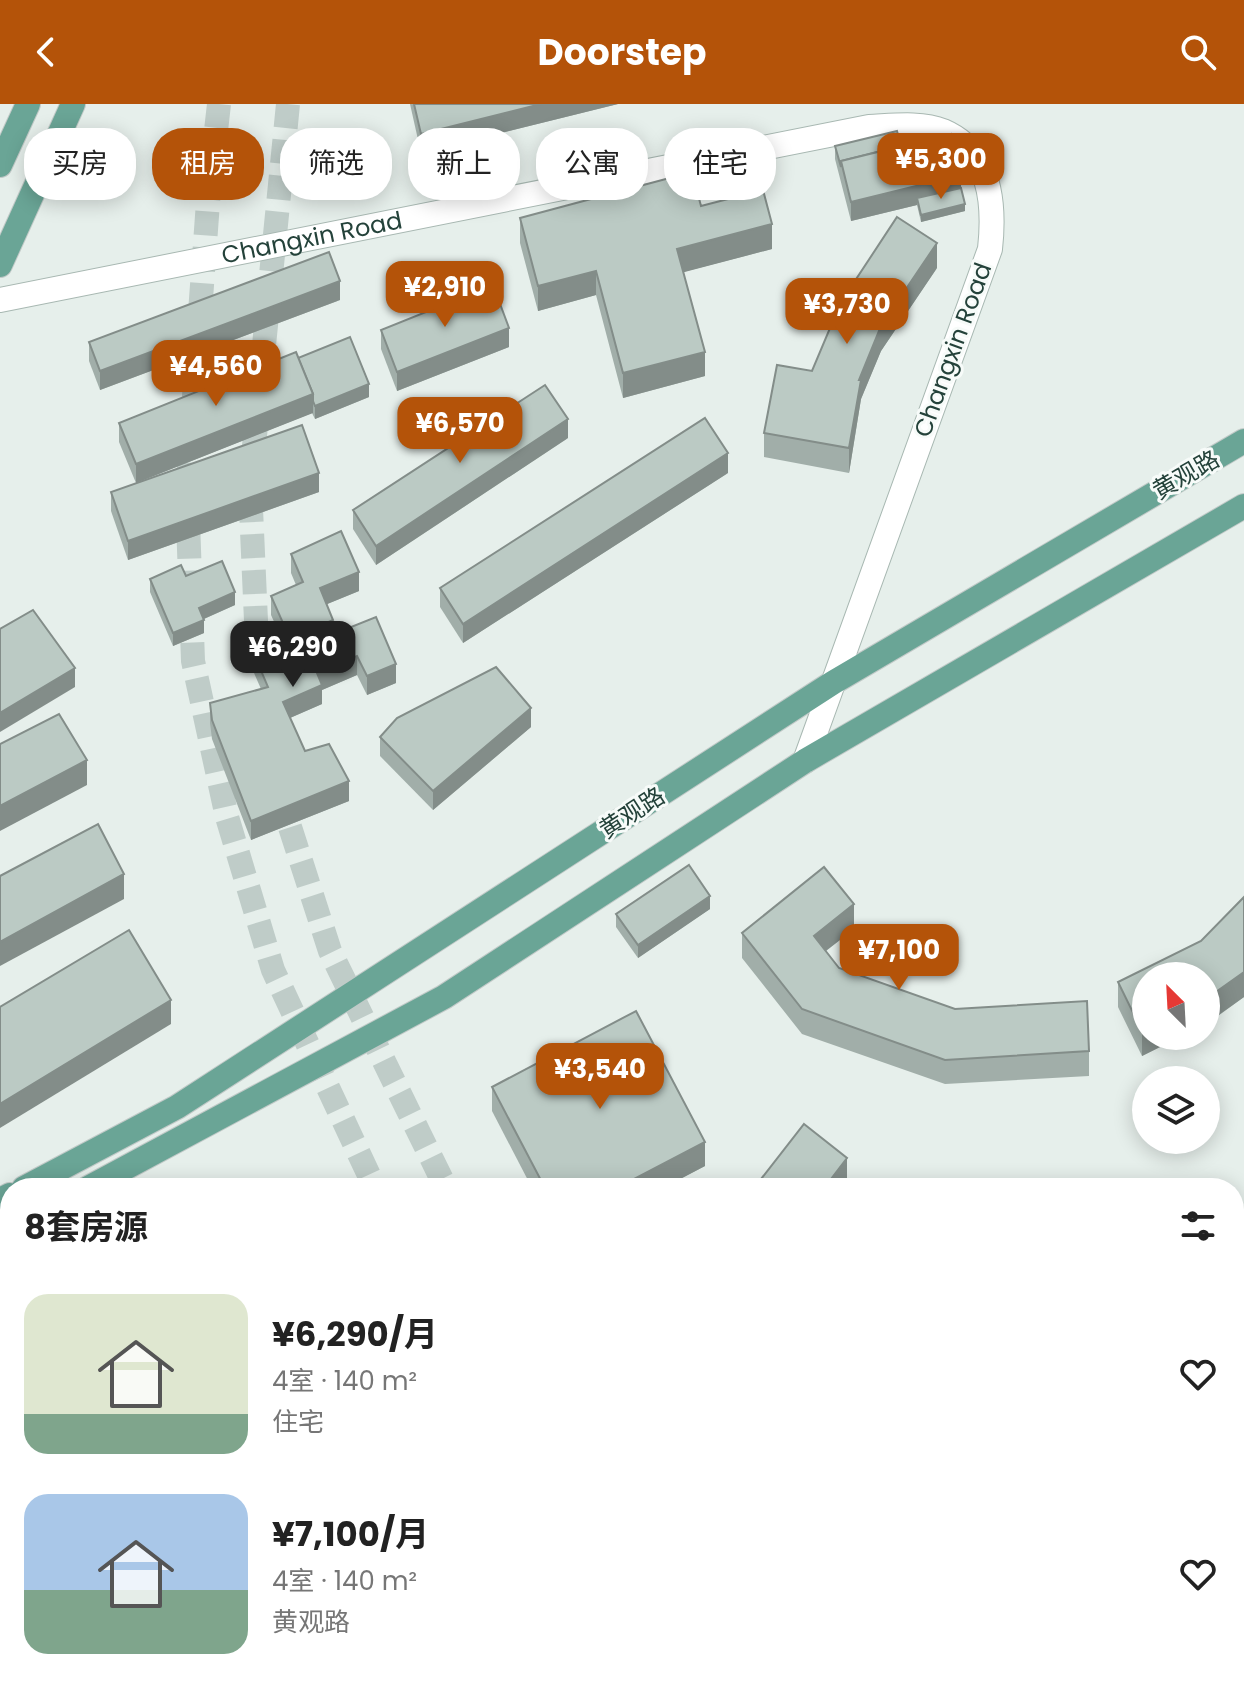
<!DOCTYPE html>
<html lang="zh">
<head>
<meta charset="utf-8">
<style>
	body { margin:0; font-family:Poppins,"Noto Sans SC",sans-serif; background:#f2f2f2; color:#222; height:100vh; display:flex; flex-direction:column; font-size:30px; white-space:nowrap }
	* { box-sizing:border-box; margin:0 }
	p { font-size:26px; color:#767676 }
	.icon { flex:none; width:44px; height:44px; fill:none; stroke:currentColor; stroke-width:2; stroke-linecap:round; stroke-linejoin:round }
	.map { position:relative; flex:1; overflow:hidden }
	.sheet { position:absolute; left:0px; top:1074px; width:1244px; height:514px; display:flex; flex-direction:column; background:#fff; border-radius:32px 32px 0 0; box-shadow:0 4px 20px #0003 }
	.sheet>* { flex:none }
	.guide { position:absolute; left:24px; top:24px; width:800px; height:72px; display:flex; gap:16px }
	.needle { width:52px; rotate:336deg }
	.controls { position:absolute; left:1132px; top:858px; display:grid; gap:16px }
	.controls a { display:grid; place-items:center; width:88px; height:88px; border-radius:50%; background:#fff; box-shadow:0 4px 20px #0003; font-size:40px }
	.price { position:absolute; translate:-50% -68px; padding:0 18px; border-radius:16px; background:#b45309; color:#fff; font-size:26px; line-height:52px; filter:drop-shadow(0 2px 4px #0008) }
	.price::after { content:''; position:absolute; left:50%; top:48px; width:24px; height:18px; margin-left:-12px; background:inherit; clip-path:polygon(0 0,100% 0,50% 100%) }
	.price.current { background:#222; color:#fff }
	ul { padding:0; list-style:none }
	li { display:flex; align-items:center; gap:24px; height:200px; padding:0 24px }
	li span { display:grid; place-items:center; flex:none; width:224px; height:160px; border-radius:24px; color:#555 }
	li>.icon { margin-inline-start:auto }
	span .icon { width:96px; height:96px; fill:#fffc; stroke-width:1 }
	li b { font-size:34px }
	h2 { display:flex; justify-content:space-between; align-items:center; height:96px; padding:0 24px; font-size:34px }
	.pill { padding:0 28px; border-radius:32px; background:#fff; box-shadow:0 4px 20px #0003; font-size:28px; line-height:72px }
	.pill.current { background:#b45309; color:#fff }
	header { display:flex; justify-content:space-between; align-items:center; height:104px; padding:0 24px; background:#b45309; color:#fff; font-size:36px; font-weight:700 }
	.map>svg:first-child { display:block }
</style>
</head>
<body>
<header><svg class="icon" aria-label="back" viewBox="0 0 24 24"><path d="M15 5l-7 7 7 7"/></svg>Doorstep<svg class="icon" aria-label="search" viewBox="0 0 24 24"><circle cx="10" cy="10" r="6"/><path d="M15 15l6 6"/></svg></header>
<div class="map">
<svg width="1244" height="1587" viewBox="0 0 1244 1587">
	<defs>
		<pattern id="forest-crowns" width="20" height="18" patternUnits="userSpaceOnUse" patternTransform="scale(2)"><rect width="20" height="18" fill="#bfe0c8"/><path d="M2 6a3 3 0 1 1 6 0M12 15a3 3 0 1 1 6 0" fill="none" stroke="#a4c1ad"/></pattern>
	</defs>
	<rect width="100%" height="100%" fill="#e6efeb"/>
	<!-- forest -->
	<polygon fill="url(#forest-crowns)" points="366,1578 540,1578 546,1587 318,1587"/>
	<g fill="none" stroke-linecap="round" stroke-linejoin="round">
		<!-- major-tunnel -->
		<g stroke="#bfccc8" stroke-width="24" stroke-dasharray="24 12" stroke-linecap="butt">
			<polyline points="219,0 208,98 187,389 193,557 227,713 273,866 375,1084"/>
			<polyline points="258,562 250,382 288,0"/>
			<polyline points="279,689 330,847 446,1084"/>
		</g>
		<defs>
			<g id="minor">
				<path id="s1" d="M0,196L869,23C892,22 921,18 943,27C991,48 995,100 990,145L805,657"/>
				<polyline points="0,1296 10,1315"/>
				<polyline points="0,1354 10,1348"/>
				<polyline points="105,1578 113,1587"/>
				<polyline points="957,1578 1008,1581 1013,1587"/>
				<polyline points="14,1587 37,1578"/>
			</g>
			<g id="major">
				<polyline points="0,61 28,0"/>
				<polyline points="0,161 73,0"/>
				<polyline points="24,1084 177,1003 834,578 1244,337"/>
				<polyline points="88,1084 444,893 805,657 1244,402"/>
				<polyline points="0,1096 10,1091"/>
				<polyline points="0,1130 10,1125"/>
				<polyline points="1234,1543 1244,1537"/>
				<polyline points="603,1578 607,1587"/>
				<polyline points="677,1578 681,1587"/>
				<polyline points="1156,1587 1172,1578"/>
			</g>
		</defs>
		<!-- minor casing -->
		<use href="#minor" stroke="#a8b8b2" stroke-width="26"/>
		<!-- major casing -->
		<use href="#major" stroke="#c2cac8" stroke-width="26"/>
		<!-- minor -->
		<use href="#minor" stroke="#fff" stroke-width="24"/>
		<!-- major -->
		<use href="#major" stroke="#6aa596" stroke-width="24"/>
		<!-- rail -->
		<g stroke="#5f7d75" stroke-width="6" stroke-dasharray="16 8" stroke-linecap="butt">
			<polyline points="617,1578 621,1587"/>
			<polyline points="647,1578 651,1587"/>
		</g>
	</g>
	<!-- wall -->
	<g fill="#a1aea9">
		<polygon points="410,0 618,0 421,49"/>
		<polygon points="835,42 901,42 961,84 965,107 921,118 917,101 851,117 835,55"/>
		<polygon points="701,102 772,145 683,168 705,272 623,294 596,191 538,207 520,139 520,114"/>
		<polygon points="937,164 881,247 861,295 849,369 764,353 764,329 812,267"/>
		<polygon points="340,196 100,286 89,257 89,238"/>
		<polygon points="381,226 509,243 397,287 381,245"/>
		<polygon points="298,254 369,293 315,315 312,309 136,379 119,338 119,319"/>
		<polygon points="568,334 376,461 353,425 353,406"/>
		<polygon points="728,369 463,539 440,503 440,484"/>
		<polygon points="111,388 319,388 128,456 111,407"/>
		<polygon points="291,450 359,487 327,500 333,535 307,547 313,560 347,545 346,525 396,579 367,591 357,571 322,586 322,600 290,614 305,647 349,697 251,736 212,635 210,619 210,599 261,585 247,553 247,534 276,522 271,511 271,492 296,481 291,469"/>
		<polygon points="186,472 235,501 204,515 204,529 173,542 150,488 150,475"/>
		<polygon points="531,623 433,706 380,652 380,633"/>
		<polygon points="1244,793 1244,893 1211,917 1146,932 1182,932 1142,952 1118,903 1118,878 1201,837"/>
		<polygon points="710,805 638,854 616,823 616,810"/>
		<polygon points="854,825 826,847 839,864 955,905 1089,947 1089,972 945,980 802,930 742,854 742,829"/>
		<polygon points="492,983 705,1062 663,1084 532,1084 492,1007"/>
	</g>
	<!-- shaded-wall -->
	<g fill="#838d89">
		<polygon points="541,0 618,0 421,49 421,30"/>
		<polygon points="961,71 961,90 917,94 917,101 851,117 851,98"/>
		<polygon points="965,100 965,107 921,118 921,111"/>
		<polygon points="772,120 772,145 677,170 677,145"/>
		<polygon points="937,139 937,164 881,247 861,295 849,369 849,344 859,276 881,222"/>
		<polygon points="596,167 596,191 538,207 538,182"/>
		<polygon points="340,177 340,196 100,286 100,267"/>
		<polygon points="509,224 509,243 397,287 397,268"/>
		<polygon points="705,248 705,272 623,294 623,269"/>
		<polygon points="369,280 369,293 315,315 315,302"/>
		<polygon points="313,290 313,309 136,379 136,360"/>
		<polygon points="568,315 568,334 376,461 376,442"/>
		<polygon points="728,349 728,369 463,539 463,520"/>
		<polygon points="319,369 319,388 128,456 128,437"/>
		<polygon points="359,468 359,487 320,503 320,484"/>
		<polygon points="235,488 235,501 199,517 199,504"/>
		<polygon points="204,516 204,529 173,542 173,529"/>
		<polygon points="333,516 333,535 300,550 300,531"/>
		<polygon points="357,552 357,571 322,586 322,600 283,617 283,598 317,569"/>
		<polygon points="396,560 396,579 367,591 367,572"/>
		<polygon points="75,564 75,583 0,628 0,609"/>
		<polygon points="531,604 531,623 433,706 433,687"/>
		<polygon points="87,656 87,681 0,727 0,702"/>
		<polygon points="349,677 349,697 251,736 251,717"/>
		<polygon points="124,770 124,795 0,862 0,838"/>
		<polygon points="710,792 710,805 638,854 638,841"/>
		<polygon points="854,800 854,825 814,856 814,832"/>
		<polygon points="1244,868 1244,893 1206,920 1206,895"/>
		<polygon points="171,896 171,920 0,1024 0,1000"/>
		<polygon points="1146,925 1146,932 1182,932 1142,952 1142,927"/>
		<polygon points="705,1038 705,1062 663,1084 617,1084"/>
		<polygon points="847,1054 847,1079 843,1084 831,1075"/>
		<polygon points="1244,1268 1244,1293 1234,1297 1234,1272"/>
		<polygon points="10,1419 10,1438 0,1444 0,1424"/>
		<polygon points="473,1578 477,1578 477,1587 450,1587"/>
	</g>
	<!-- building -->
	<g fill="#bbcac4" stroke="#838d89" stroke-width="2">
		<polygon points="414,0 541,0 421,30"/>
		<polygon points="897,27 901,42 841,57 841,63 835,42"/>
		<polygon points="951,30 961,71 851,98 841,57"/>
		<polygon points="692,68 701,102 763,86 772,120 677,145 705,248 623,269 596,167 538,182 520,114"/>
		<polygon points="961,84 965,100 921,111 917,94"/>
		<polygon points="897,113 937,139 881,222 859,276 861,276 849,344 764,329 777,261 812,267 841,198"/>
		<polygon points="329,148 340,177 100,267 89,238"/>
		<polygon points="493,181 509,224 397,268 381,226"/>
		<polygon points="350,233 369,280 315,302 313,297 313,290 298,254"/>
		<polygon points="296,248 313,290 136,360 119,319"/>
		<polygon points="545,281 568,315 376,442 353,406"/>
		<polygon points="705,314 728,349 463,520 440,484"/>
		<polygon points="302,321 319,369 128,437 111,388"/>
		<polygon points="341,427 359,468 320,484 333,516 300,531 313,560 353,542 346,525 376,513 396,560 367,572 357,552 317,569 322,581 283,598 305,647 329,640 349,677 251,717 212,616 210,599 268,583 247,534 283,519 271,492 303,478 291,450"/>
		<polygon points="222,457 235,488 199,504 204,516 173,529 150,475 181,461 186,472"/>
		<polygon points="33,506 75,564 0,609 0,525"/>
		<polygon points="496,563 531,604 433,687 380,633 397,614"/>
		<polygon points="59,610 87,656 0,702 0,640"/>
		<polygon points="98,720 124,770 0,838 0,772"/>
		<polygon points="689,761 710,792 638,841 616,810"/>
		<polygon points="824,763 854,800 814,832 839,864 955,905 1087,897 1089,947 945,956 802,905 742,829"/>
		<polygon points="1244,793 1244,868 1206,895 1206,872 1146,872 1146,925 1142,927 1118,878 1201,837"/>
		<polygon points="129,826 171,896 0,1000 0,903"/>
		<polygon points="636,907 705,1038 617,1084 545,1084 492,983"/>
		<polygon points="804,1020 847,1054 831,1075 843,1084 754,1084"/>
		<polygon points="1244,1194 1244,1268 1234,1272 1234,1197"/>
		<polygon points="10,1365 10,1419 0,1424 0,1370"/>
		<polygon points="402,1578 473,1578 450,1587 380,1587"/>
	</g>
	<g text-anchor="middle" stroke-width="6" stroke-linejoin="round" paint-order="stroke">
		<!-- street labels -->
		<g font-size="24" fill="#24423a" stroke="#f7fbf9">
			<text dy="8" stroke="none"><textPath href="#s1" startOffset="318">Changxin Road</textPath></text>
			<text transform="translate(953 246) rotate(-70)" y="8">Changxin Road</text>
			<text transform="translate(1186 371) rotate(-30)" y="8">黄观路</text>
			<text transform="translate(632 709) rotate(-33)" y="8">黄观路</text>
		</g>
	</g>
</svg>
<div class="controls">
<a><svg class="needle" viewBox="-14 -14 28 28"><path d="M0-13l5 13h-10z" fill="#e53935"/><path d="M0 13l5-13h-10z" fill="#767676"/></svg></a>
<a><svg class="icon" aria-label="layers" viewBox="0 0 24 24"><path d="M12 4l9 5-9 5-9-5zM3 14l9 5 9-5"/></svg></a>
</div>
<b class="price" style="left:941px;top:97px">¥5,300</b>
<b class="price" style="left:445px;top:225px">¥2,910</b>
<b class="price" style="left:847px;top:242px">¥3,730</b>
<b class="price" style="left:216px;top:304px">¥4,560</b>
<b class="price" style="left:460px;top:361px">¥6,570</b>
<b class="price current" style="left:293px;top:585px">¥6,290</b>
<b class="price" style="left:899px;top:888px">¥7,100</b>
<b class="price" style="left:600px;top:1007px">¥3,540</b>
<div class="guide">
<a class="pill">买房</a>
<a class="pill current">租房</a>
<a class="pill">筛选</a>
<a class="pill">新上</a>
<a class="pill">公寓</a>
<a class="pill">住宅</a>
</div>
<section class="sheet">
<h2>8套房源<svg class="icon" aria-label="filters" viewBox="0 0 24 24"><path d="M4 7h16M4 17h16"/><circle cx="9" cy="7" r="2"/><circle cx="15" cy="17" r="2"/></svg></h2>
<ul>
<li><span style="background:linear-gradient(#dfe7d0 75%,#7fa58c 0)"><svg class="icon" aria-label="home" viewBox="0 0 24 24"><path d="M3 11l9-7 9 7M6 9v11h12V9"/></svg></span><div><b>¥6,290/月</b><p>4室 · 140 m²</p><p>住宅</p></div><svg class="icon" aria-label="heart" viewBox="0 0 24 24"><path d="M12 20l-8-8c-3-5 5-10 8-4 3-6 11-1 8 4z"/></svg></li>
<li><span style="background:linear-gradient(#a9c7e8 60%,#7fa58c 0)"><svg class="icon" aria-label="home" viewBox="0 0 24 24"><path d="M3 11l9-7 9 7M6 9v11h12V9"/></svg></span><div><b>¥7,100/月</b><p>4室 · 140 m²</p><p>黄观路</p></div><svg class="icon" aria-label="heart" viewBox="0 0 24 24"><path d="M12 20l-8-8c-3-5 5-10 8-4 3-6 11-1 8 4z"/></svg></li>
</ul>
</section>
</div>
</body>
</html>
